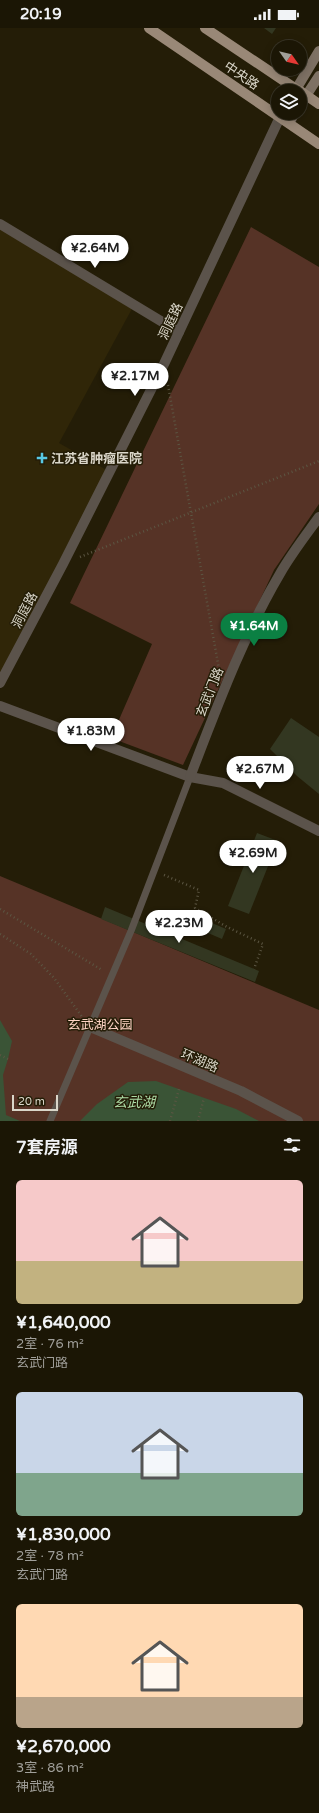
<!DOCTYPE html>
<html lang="zh">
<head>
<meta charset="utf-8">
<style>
	body { margin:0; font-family:"Varela Round","Noto Sans SC",sans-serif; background:#241f0f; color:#f1f3f6; height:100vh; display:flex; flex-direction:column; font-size:15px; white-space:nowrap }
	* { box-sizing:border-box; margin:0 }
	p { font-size:13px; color:#a09f9a }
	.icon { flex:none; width:22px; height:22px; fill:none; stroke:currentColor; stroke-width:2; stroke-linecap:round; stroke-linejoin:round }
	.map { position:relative; height:1093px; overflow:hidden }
	.details { display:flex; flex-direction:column; background:#1b1605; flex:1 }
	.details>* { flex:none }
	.needle { width:26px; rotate:124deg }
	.controls { position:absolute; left:271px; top:12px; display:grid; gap:8px }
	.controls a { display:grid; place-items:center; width:36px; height:36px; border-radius:50%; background:#1b1605; box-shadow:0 2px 10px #0003,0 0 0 1px #393527; font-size:20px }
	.scale { position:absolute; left:12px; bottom:10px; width:46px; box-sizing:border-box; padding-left:4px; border:2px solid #dad6c9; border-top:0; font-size:11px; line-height:14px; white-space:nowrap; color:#dad6c9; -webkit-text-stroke:3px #241d07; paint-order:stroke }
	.price { position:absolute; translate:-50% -34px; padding:0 9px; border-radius:14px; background:#fff; color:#222; font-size:13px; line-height:26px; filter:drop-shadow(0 1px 2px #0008) }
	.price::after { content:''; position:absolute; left:50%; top:24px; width:12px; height:9px; margin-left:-6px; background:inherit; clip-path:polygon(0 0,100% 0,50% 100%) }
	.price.current { background:#0b8043; color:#fff }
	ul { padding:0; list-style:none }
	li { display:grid; align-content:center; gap:8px; height:212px; padding:0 16px }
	li span { display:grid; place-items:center; height:124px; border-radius:6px; color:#555 }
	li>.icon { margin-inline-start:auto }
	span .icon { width:72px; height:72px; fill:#fffc; stroke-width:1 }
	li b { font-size:17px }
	h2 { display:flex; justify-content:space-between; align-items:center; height:48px; padding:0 16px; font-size:17px }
	.status { display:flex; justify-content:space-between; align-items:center; height:28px; padding:0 20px; background:#1b1605; direction:ltr }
	.status svg { height:11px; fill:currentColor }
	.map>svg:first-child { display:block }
</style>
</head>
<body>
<div class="status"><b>20:19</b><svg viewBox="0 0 49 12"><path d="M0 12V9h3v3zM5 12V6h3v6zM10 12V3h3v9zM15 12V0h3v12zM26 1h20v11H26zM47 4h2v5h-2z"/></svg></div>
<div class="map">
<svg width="319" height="1093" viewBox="0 0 319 1093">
	<rect width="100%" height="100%" fill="#241d07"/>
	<!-- built -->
	<polygon fill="#302608" points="0,196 134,277 59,415 110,444 0,655"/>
	<!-- green -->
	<g fill="#563326">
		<polygon points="251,199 319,239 319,476 274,542 183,737 111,710 152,616 70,575"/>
		<polygon points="0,848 319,982 319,1093 0,1093"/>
	</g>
	<!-- water -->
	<g fill="#3a5436">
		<polygon points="0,992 12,1013 8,1031 3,1047 6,1087 20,1093 0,1093"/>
		<polygon points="156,1053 236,1081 259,1093 80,1093 97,1076 128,1054"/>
	</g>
	<!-- building -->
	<g fill="#333721">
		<polygon points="264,0 276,0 272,6"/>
		<polygon points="291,690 319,709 319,766 297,748 270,721"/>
		<polygon points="257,805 278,813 249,886 228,878"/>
		<polygon points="105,879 259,943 255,954 101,891"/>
		<polygon points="212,895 226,901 222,911 208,905"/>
	</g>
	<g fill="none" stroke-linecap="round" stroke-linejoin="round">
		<!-- path -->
		<g stroke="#5c5643" stroke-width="2.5" stroke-dasharray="1 3" stroke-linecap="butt">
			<polyline points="168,357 219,641"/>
			<polyline points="80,529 319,433"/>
			<polyline points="164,847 199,862 195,880 227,899 263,916 254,941"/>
			<polyline points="0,881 102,942"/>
			<polyline points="0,906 31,926 54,950 83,990"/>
			<polyline points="0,1027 8,1031"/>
			<polyline points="170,1093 179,1061"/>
			<polyline points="198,1093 204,1070"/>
		</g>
		<!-- service -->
		<polyline stroke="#5b534b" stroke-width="7" points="50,1093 131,903 190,749"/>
		<!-- pedestrian -->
		<polyline stroke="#5b534b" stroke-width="10" points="90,999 241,1063 298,1093"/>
		<!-- minor -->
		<g stroke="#5b534b" stroke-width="10">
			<polyline points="0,196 179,304"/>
			<polyline points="0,655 63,536 164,336 280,89"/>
			<polyline points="0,678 190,749 223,755 319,803"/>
		</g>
		<!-- tertiary -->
		<path stroke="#5b534b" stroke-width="10" d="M190,749C217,679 243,608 281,544C292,525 306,507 319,489"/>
		<!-- secondary -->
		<g stroke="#7e7164" stroke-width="10">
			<polyline points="295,63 319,23"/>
			<polyline points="300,77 319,48"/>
			<polyline points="289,95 295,85"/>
		</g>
		<!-- primary -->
		<g stroke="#987" stroke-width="10">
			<polyline points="149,0 319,116"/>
			<polyline points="205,0 299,63"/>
			<polyline points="300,63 319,76"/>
		</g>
	</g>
	<!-- markers -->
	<path fill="#58c8e4" stroke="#241d07" stroke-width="1.5" d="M40 424h4v4h4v4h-4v4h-4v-4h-4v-4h4z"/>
	<g text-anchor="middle" stroke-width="3" stroke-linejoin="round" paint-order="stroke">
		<!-- street labels -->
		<g font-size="13" fill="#dad6c9" stroke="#241d07">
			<text transform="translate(242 47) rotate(34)" y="5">中央路</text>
			<text transform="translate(170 293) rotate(-65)" y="5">洞庭路</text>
			<text transform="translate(24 582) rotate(-62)" y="5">洞庭路</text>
			<text transform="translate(209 664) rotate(-68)" y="5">玄武门路</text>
			<text transform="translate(200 1032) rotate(23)" y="5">环湖路</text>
		</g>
		<!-- poi labels -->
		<g font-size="13" font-weight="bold" fill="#dad6c9" stroke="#241d07" text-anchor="start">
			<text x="51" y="435">江苏省肿瘤医院</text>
		</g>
		<!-- park labels -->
		<g font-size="13" fill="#fdd3c3" stroke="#241d07">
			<text x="100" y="1001">玄武湖公园</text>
		</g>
		<!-- water labels -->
		<g font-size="14" font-style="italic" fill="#acdba5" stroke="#241d07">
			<text x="134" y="1079">玄武湖</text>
		</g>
	</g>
</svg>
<div class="controls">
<a><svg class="needle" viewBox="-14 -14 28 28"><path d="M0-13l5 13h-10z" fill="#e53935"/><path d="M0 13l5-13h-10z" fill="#a09f9a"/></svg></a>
<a><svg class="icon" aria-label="layers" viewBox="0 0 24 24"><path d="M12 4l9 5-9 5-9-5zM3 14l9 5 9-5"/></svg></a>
</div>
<div class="scale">20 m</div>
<b class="price" style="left:95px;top:241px">¥2.64M</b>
<b class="price" style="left:135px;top:369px">¥2.17M</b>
<b class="price current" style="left:254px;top:619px">¥1.64M</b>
<b class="price" style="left:91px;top:724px">¥1.83M</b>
<b class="price" style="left:260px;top:762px">¥2.67M</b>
<b class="price" style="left:253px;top:846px">¥2.69M</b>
<b class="price" style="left:179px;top:916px">¥2.23M</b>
</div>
<section class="details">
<h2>7套房源<svg class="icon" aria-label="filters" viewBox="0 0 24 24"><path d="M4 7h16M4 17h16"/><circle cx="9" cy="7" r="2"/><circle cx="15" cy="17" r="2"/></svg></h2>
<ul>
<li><span style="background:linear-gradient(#f6c9c9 65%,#c2b280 0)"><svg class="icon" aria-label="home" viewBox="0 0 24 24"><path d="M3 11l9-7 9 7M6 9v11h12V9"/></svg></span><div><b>¥1,640,000</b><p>2室 · 76 m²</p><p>玄武门路</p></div></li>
<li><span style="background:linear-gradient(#c9d6e8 65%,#7fa58c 0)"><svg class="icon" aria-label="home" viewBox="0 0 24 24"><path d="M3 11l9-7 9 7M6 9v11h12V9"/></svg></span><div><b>¥1,830,000</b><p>2室 · 78 m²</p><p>玄武门路</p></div></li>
<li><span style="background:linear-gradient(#ffd9b3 75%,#b9a48a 0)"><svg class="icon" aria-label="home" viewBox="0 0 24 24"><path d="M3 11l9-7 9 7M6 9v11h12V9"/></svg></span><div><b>¥2,670,000</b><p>3室 · 86 m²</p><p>神武路</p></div></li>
</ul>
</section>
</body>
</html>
